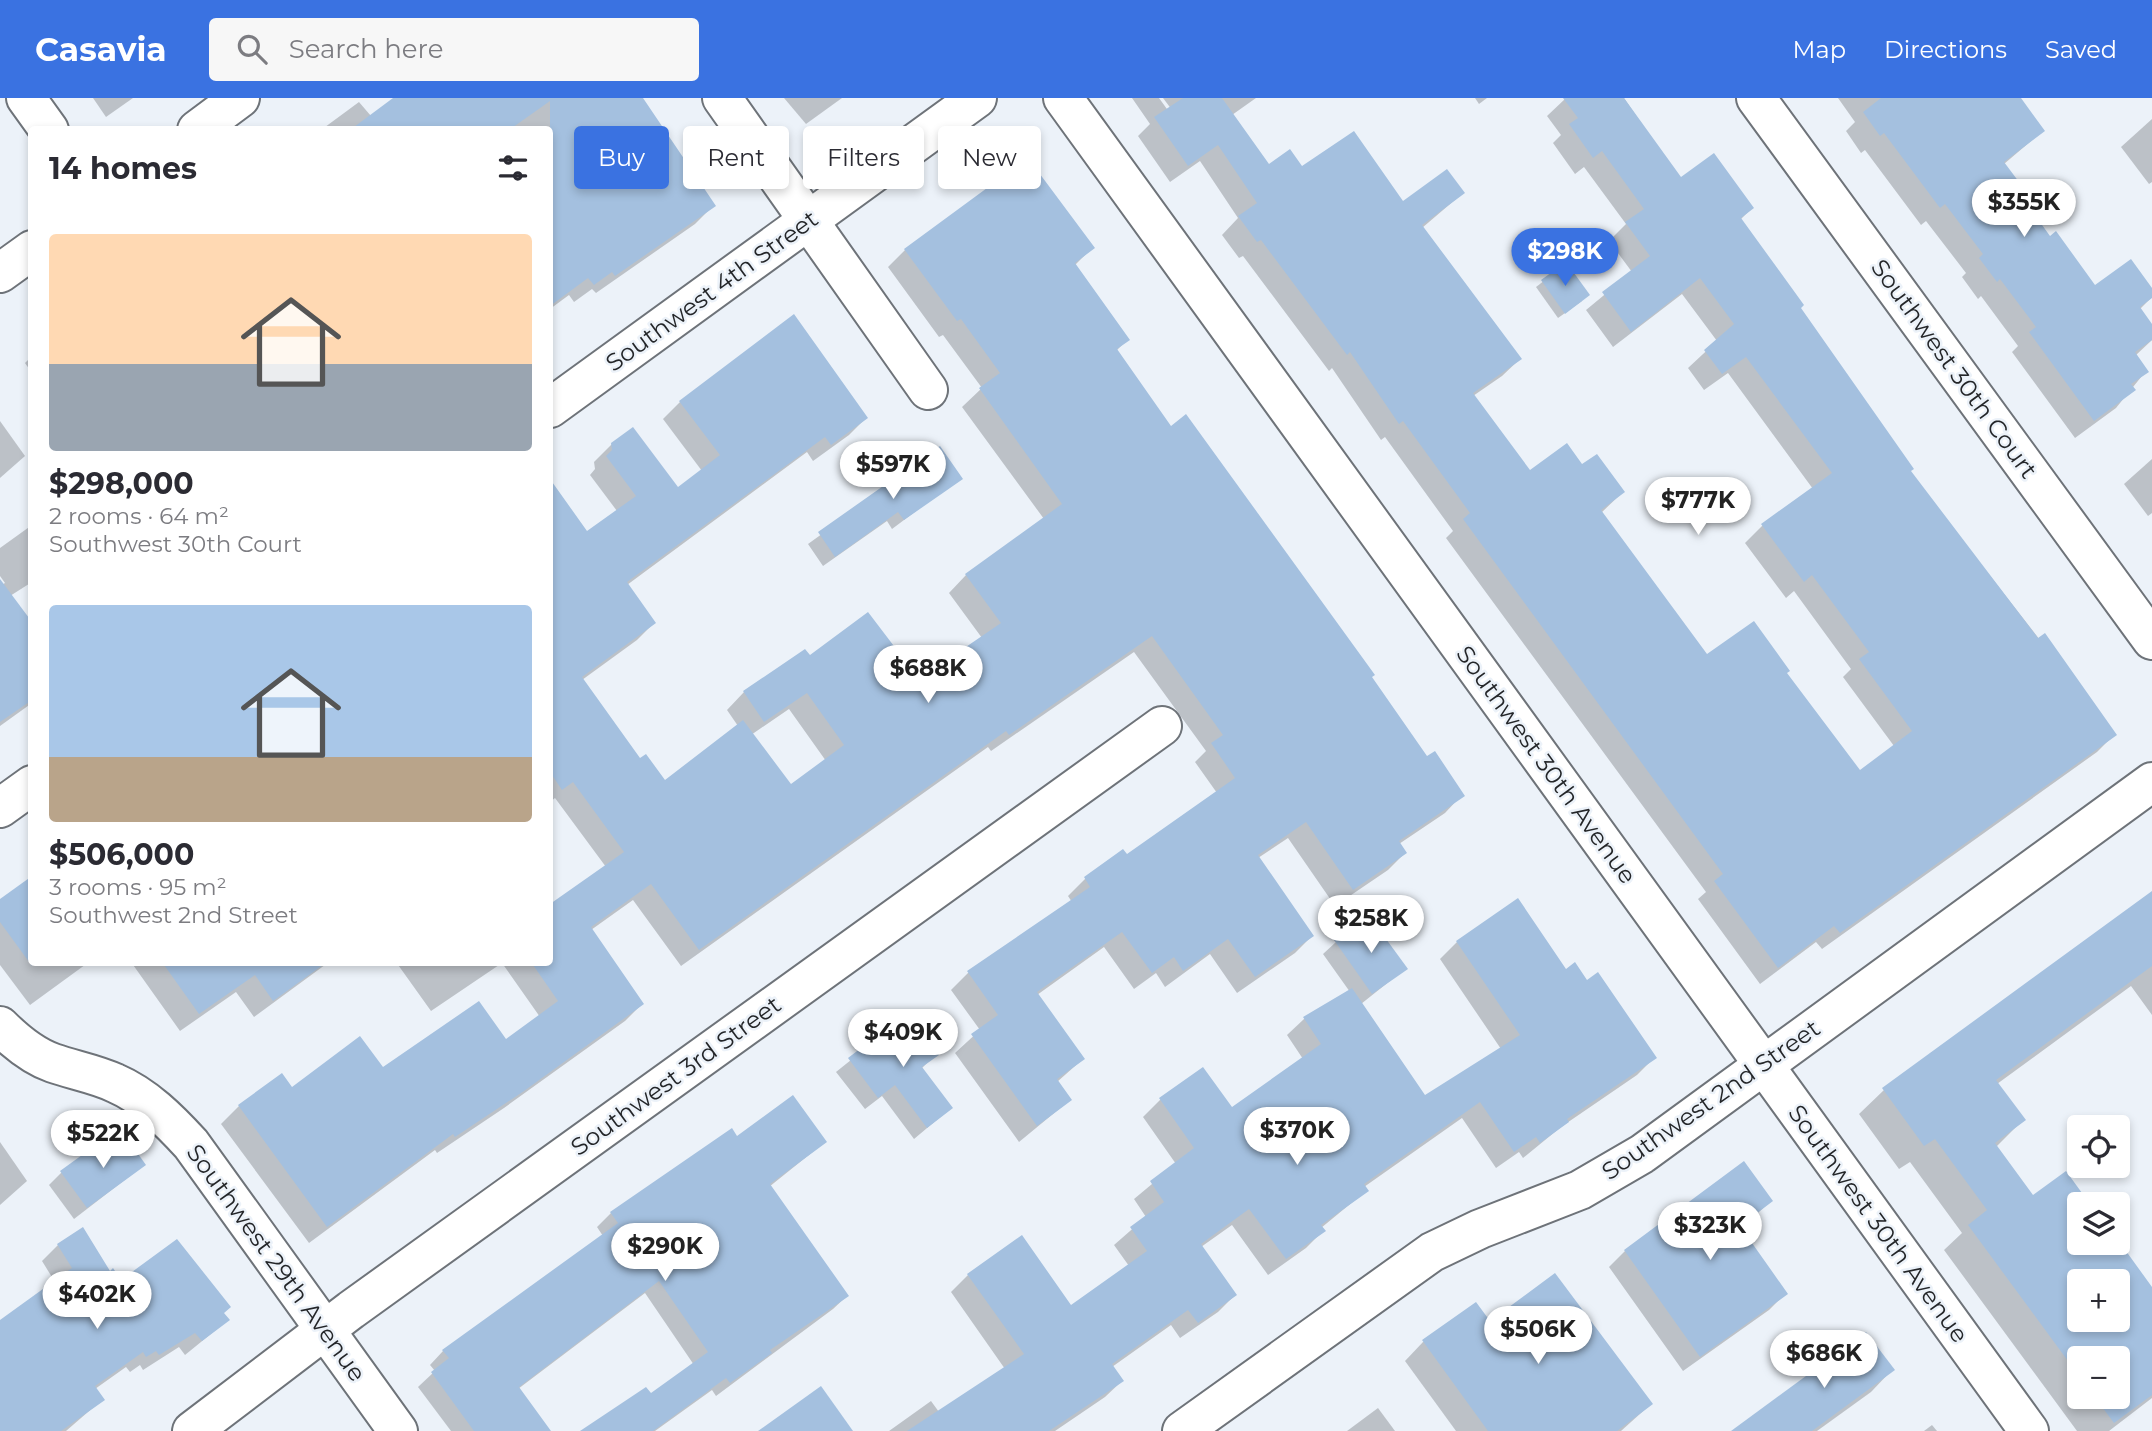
<!DOCTYPE html>
<html lang="en">
<head>
<meta charset="utf-8">
<style>
	body { margin:0; font-family:Montserrat,sans-serif; background:#f7f7f7; color:#2b2b33; height:100vh; display:flex; flex-direction:column; font-size:26px; white-space:nowrap }
	* { box-sizing:border-box; margin:0 }
	p { font-size:23px; color:#7c7c81 }
	.icon { flex:none; width:38px; height:38px; fill:none; stroke:currentColor; stroke-width:2; stroke-linecap:round; stroke-linejoin:round }
	.map { position:relative; flex:1; overflow:hidden }
	.side { position:absolute; left:28px; top:28px; width:525px; height:840px; display:flex; flex-direction:column; background:#fff; border-radius:7px; box-shadow:0 4px 10px #0003 }
	.side>* { flex:none }
	.banner { position:absolute; left:574px; top:28px; width:665px; height:63px; display:flex; gap:14px }
	.fabs { position:absolute; left:2067px; top:1017px; display:grid; gap:14px }
	.fabs a { display:grid; place-items:center; width:63px; height:63px; border-radius:7px; background:#fff; box-shadow:0 4px 10px #0003; font-size:35px }
	.price { position:absolute; translate:-50% -60px; padding:0 16px; border-radius:24px; background:#fff; color:#222; font-size:23px; line-height:46px; filter:drop-shadow(0 2px 4px #0008) }
	.price::after { content:''; position:absolute; left:50%; top:42px; width:21px; height:16px; margin-left:-10px; background:inherit; clip-path:polygon(0 0,100% 0,50% 100%) }
	.price.active { background:#3a72e1; color:#fff }
	ul { padding:0; list-style:none }
	li { display:grid; align-content:center; gap:14px; height:371px; padding:0 21px }
	li span { display:grid; place-items:center; height:217px; border-radius:7px; color:#555 }
	li>.icon { margin-inline-start:auto }
	span .icon { width:126px; height:126px; fill:#fffc; stroke-width:1 }
	li b { font-size:30px }
	h2 { display:flex; justify-content:space-between; align-items:center; height:84px; padding:0 21px; font-size:30px }
	.tag { padding:0 24px; border-radius:7px; background:#fff; box-shadow:0 4px 10px #0003; font-size:24px; line-height:63px }
	.tag.active { background:#3a72e1; color:#fff }
	header { display:flex; align-items:center; gap:42px; box-sizing:border-box; height:98px; padding:0 35px; background:#3a72e1; color:#fff }
	header strong { font-size:33px }
	nav { display:flex; gap:38px; margin-inline-start:auto; font-size:24px }
	.search { width:490px; height:63px; background:#f7f7f7; display:flex; align-items:center; gap:18px; box-sizing:border-box; padding:0 24px; border-radius:7px; color:#7c7c81; font-size:26px }
	.map>svg:first-child { display:block }
</style>
</head>
<body>
<header>
<strong>Casavia</strong>
<div class="search"><svg class="icon" aria-label="search" viewBox="0 0 24 24"><circle cx="10" cy="10" r="6"/><path d="M15 15l6 6"/></svg>Search here</div>
<nav><a>Map</a><a>Directions</a><a>Saved</a></nav>
</header>
<div class="map">
<svg width="2152" height="1333" viewBox="0 0 2152 1333">
	<rect width="100%" height="100%" fill="#ecf2f9"/>
	<!-- shadow -->
	<g fill="#0003" fill-rule="evenodd">
		<polygon points="93,0 133,0 106,19"/>
		<polygon points="396,0 641,0 714,107 695,126 596,195 592,191 574,204 569,197 550,211 550,32 321,32 359,4 371,18"/>
		<polygon points="784,0 842,0 806,26"/>
		<polygon points="1132,0 1159,0 1172,18 1175,16 1163,0 1256,0 1232,17 1268,68 1302,71 1403,105 1463,95 1422,130 1520,261 1502,278 1473,298 1529,374 1582,369 1623,394 1601,415 1706,559 1785,576 1860,674 1894,648 1843,579 1851,571 1794,493 1786,500 1745,445 1763,427 1813,391 1728,275 1704,292 1688,270 1717,243 1682,196 1613,249 1586,212 1632,174 1609,143 1626,126 1584,69 1575,76 1553,45 1561,37 1547,18 1566,0 1624,0 1680,82 1752,110 1740,122 1909,374 2114,637 2097,654 1822,851 1816,844 1760,886 1698,801 1706,794 1446,440 1453,433 1385,339 1381,342 1332,270 1329,273 1243,158 1239,160 1222,137 1238,120 1200,63 1170,84 1138,38 1150,26"/>
		<polygon points="1475,0 1487,0 1479,6"/>
		<polygon points="1838,0 1987,0 2043,33 2004,66 2015,92 2049,140 2095,189 2152,193 2152,199 2140,211 2152,229 2152,242 2135,258 2146,273 2116,310 2075,340 2012,254 2018,248 1981,198 1978,201 1962,179 1966,175 1926,123 1921,127 1865,52 1861,55 1846,33 1855,24"/>
		<polygon points="2152,21 2152,84 2149,86 2121,49"/>
		<path d="M1092,150L1075,167L1127,242L1116,253L1170,330L1370,580L1427,660L1462,697L1445,715L1399,746L1405,755L1388,772L1335,808L1288,740L1258,760L1312,838L1295,855L1237,895L1210,856L1165,889L1156,875L1134,891L1104,849L1037,897L1083,961L1057,984L1070,1002L1019,1044L955,955L980,932L951,892L968,875L1072,804L1068,798L1085,781L1123,754L1126,758L1217,695L1195,664L1206,653L1134,554L991,653L988,649L681,868L633,802L591,832L642,906L625,923L504,1010L437,1055L435,1052L309,1145L221,1026L239,1008L282,977L292,991L506,944L540,919L502,865L431,913L396,864H550V805L551,807L606,769L555,700L550,704V403L559,397L587,435L617,413L590,377L595,371L594,364L612,346L678,391L702,373L663,321L680,304L866,320L849,337L813,363L807,354L627,487L654,525L637,542L582,582L640,663L664,684L738,628L727,612L744,594L810,560L918,584L982,540L949,495L966,477L1044,421L962,309L982,290L943,237L939,239L888,169L905,152ZM789,611L826,663L790,688L751,637Z"/>
		<polygon points="1566,166 1582,203 1558,220 1536,189"/>
		<polygon points="32,258 32,275 25,265"/>
		<polygon points="0,323 25,358 0,380"/>
		<polygon points="940,351 960,380 892,431 887,423 823,468 808,446"/>
		<polygon points="2152,361 2152,415 2148,418 2124,386"/>
		<polygon points="32,427 32,484 10,498 32,527 32,605 0,628 0,488 5,485 0,478 0,450"/>
		<path d="M2152,795V917L2131,888L1997,986L2023,1022L1996,1049L2032,1099L2088,1106H2079V1144L2152,1192V1300L2109,1333H2077L1944,1152L1962,1135L1910,1064L1899,1071L1859,1016L1884,992ZM2079,1183H2118V1222H2079ZM2079,1260H2118V1298H2079Z"/>
		<polygon points="0,803 32,864 89,864 30,907 0,867"/>
		<polygon points="1518,803 1565,873 1586,884 1654,960 1637,977 1561,1029 1523,1060 1519,1054 1496,1070 1462,1020 1364,1089 1366,1093 1321,1130 1323,1133 1306,1150 1268,1177 1232,1127 1201,1149 1235,1197 1218,1214 1180,1240 1171,1227 1112,1269 1122,1283 1105,1299 1055,1333 889,1333 931,1303 939,1314 1005,1271 951,1194 968,1177 1071,1210 1129,1168 1114,1147 1146,1119 1134,1101 1176,1066 1143,1019 1160,1002 1203,971 1231,1011 1303,961 1287,937 1304,921 1350,894 1323,856 1336,844 1405,871 1361,906 1424,999 1501,951 1440,861 1457,844"/>
		<polygon points="131,864 329,864 254,919 236,894 180,933"/>
		<polygon points="907,917 936,956 921,971 951,1010 914,1041 882,998 865,1011 836,974"/>
		<polygon points="737,1041 825,1044 769,1089 847,1198 833,1211 716,1298 712,1292 655,1333 589,1333 651,1298 694,1267 645,1195 518,1291 548,1333 451,1333 418,1289 435,1273 430,1267 443,1253 603,1138 597,1129 611,1115"/>
		<polygon points="0,1044 27,1083 0,1107"/>
		<polygon points="92,1059 144,1067 74,1121 49,1087 61,1075"/>
		<polygon points="1771,1103 1740,1131 1785,1196 1769,1212 1683,1273 1609,1169 1625,1153"/>
		<polygon points="58,1147 110,1175 121,1185 223,1215 228,1222 185,1257 179,1249 143,1272 140,1267 130,1274 126,1269 95,1291 103,1301 66,1333 0,1333 0,1224 55,1184 42,1163"/>
		<polygon points="1489,1226 1651,1306 1621,1333 1456,1333 1405,1263 1423,1244"/>
		<polygon points="1892,1272 1871,1294 1817,1333 1734,1333"/>
		<polygon points="1378,1310 1395,1333 1347,1333"/>
		<polygon points="1932,1327 1937,1333 1924,1333"/>
	</g>
	<!-- building -->
	<g fill="#a4c0df" fill-rule="evenodd">
		<polygon points="393,0 643,0 716,108 615,178 612,174 594,187 588,180 550,208 550,3 509,32 350,32"/>
		<polygon points="1183,0 1222,0 1269,66 1290,51 1302,68 1354,33 1403,103 1447,71 1465,95 1422,127 1522,261 1473,295 1530,372 1567,345 1582,366 1597,356 1625,394 1601,412 1707,556 1754,523 1790,573 1787,575 1860,672 1912,633 1859,561 1869,554 1812,477 1804,484 1761,426 1832,375 1746,259 1722,276 1704,252 1734,226 1700,180 1631,234 1602,194 1650,158 1625,124 1644,111 1602,53 1593,60 1569,26 1578,20 1563,0 1624,0 1681,79 1714,55 1754,110 1741,120 1804,207 1801,210 1914,371 1911,373 2038,540 2045,535 2117,637 1840,835 1834,828 1778,870 1714,783 1723,776 1463,421 1470,415 1403,323 1399,326 1350,254 1347,257 1261,142 1257,144 1238,118 1257,105 1218,47 1188,68 1154,19"/>
		<polygon points="1881,0 2021,0 2045,33 2004,64 2022,88 2016,91 2050,138 2056,133 2095,187 2131,161 2152,190 2152,200 2140,209 2152,226 2152,242 2135,254 2149,274 2131,286 2136,292 2094,323 2029,234 2036,229 2000,181 1997,184 1979,160 1983,156 1945,106 1940,110 1884,35 1880,38 1863,14"/>
		<polygon points="1028,60 1095,150 1075,165 1130,242 1117,251 1171,328 1186,316 1375,577 1372,579 1427,658 1435,653 1465,698 1399,743 1407,755 1353,792 1306,724 1258,757 1314,838 1255,879 1228,841 1183,873 1174,859 1152,875 1122,834 1037,894 1085,961 1057,981 1072,1002 1037,1028 971,936 998,917 967,873 1090,789 1084,779 1123,751 1127,756 1235,680 1211,645 1223,637 1152,538 1009,637 1006,633 699,852 651,786 591,829 644,906 524,993 455,1039 453,1036 327,1129 238,1007 282,975 292,989 360,938 383,969 479,903 506,941 558,903 531,864 550,864 550,806 624,754 573,684 562,692 550,674 550,381 587,433 636,398 606,358 612,352 611,345 633,329 678,389 720,357 679,303 794,216 868,320 831,347 825,339 627,484 656,525 582,579 640,660 646,656 665,682 743,622 791,686 844,647 807,595 764,624 743,593 805,551 810,557 868,514 919,581 1001,525 965,476 1062,406 979,290 1000,275 961,221 957,223 904,151"/>
		<polygon points="1566,164 1590,197 1565,216 1541,182"/>
		<polygon points="940,348 963,381 904,422 898,414 835,459 818,434"/>
		<polygon points="0,481 32,524 32,602 0,624"/>
		<polygon points="32,778 32,868 0,824 0,801"/>
		<path d="M2152,793V868L1996,982L2026,1022L1995,1045L2033,1097L2066,1073L2090,1106H2079V1144L2118,1142L2152,1189V1297L2114,1325L2094,1298H2118V1260H2079V1278L1968,1127L1987,1112L1935,1041L1924,1048L1882,990ZM2079,1183H2118V1222H2079Z"/>
		<polygon points="1518,800 1566,871 1575,864 1587,882 1598,874 1657,960 1567,1021 1569,1024 1540,1045 1536,1039 1514,1054 1480,1004 1364,1086 1369,1093 1321,1127 1326,1133 1286,1161 1249,1111 1201,1146 1237,1197 1198,1225 1188,1212 1112,1266 1124,1283 1049,1333 907,1333 1024,1256 967,1176 1022,1137 1071,1207 1147,1153 1130,1129 1164,1104 1150,1083 1194,1050 1159,1000 1203,969 1232,1009 1321,946 1303,919 1352,890 1425,997 1520,937 1456,843"/>
		<polygon points="1370,819 1408,871 1372,896 1334,842"/>
		<polygon points="162,864 327,864 273,903 255,877 199,916"/>
		<polygon points="907,915 939,957 922,969 953,1010 927,1030 895,987 878,1000 848,960"/>
		<polygon points="793,997 827,1044 770,1086 849,1198 770,1252 772,1255 730,1285 726,1280 653,1333 580,1333 646,1289 651,1295 708,1254 659,1183 519,1289 551,1333 474,1333 431,1274 449,1260 442,1252 618,1125 610,1114 732,1030 737,1038"/>
		<polygon points="123,1035 146,1067 87,1110 60,1073 89,1052 92,1057"/>
		<polygon points="1744,1063 1773,1103 1740,1128 1788,1196 1700,1259 1624,1152"/>
		<polygon points="83,1129 110,1173 113,1170 121,1182 177,1141 231,1209 224,1215 230,1222 202,1243 195,1235 159,1257 156,1253 146,1259 143,1254 95,1288 105,1302 61,1333 0,1333 0,1222 72,1170 57,1146"/>
		<polygon points="1555,1175 1653,1306 1617,1333 1488,1333 1422,1242 1476,1204 1490,1223"/>
		<polygon points="1866,1234 1895,1272 1812,1333 1731,1333"/>
		<polygon points="821,1288 853,1333 758,1333"/>
	</g>
	<g fill="none" stroke-linecap="round" stroke-linejoin="round">
		<defs>
			<g id="minor">
				<polyline points="26,0 49,32"/>
				<polyline points="722,0 928,292"/>
				<polyline points="1063,0 2029,1333"/>
				<polyline points="1756,0 2152,542"/>
				<polyline points="197,32 240,0"/>
				<polyline points="0,175 32,152"/>
				<polyline points="550,310 977,0"/>
				<polyline points="0,710 32,687"/>
				<path d="M0,928C15,943 33,958 53,965C73,972 96,976 115,985C145,998 169,1022 191,1046L398,1333"/>
				<polyline points="192,1333 351,1212 1162,628"/>
				<polyline points="1182,1333 1432,1154 1480,1131 1580,1092 1642,1056 2152,684"/>
			</g>
		</defs>
		<!-- minor casing -->
		<use href="#minor" stroke="#6e7379" stroke-width="42"/>
		<!-- minor -->
		<use href="#minor" stroke="#fff" stroke-width="38"/>
	</g>
	<g text-anchor="middle" stroke-width="5" stroke-linejoin="round" paint-order="stroke">
		<!-- street labels -->
		<g font-size="24" fill="#242629" stroke="#ecf2f9">
			<text transform="translate(712 193) rotate(-36)" y="8">Southwest 4th Street</text>
			<text transform="translate(1954 271) rotate(54)" y="8">Southwest 30th Court</text>
			<text transform="translate(1546 667) rotate(54)" y="8">Southwest 30th Avenue</text>
			<text transform="translate(676 978) rotate(-36)" y="8">Southwest 3rd Street</text>
			<text transform="translate(1711 1002) rotate(-35)" y="8">Southwest 2nd Street</text>
			<text transform="translate(1878 1126) rotate(54)" y="8">Southwest 30th Avenue</text>
			<text transform="translate(276 1165) rotate(54)" y="8">Southwest 29th Avenue</text>
		</g>
	</g>
</svg>
<div class="fabs">
<a><svg class="icon" aria-label="locate" viewBox="0 0 24 24"><circle cx="12" cy="12" r="6"/><path d="M12 2v4M12 18v4M2 12h4M18 12h4"/></svg></a>
<a><svg class="icon" aria-label="layers" viewBox="0 0 24 24"><path d="M12 4l9 5-9 5-9-5zM3 14l9 5 9-5"/></svg></a>
<a>+</a>
<a>−</a>
</div>
<b class="price" style="left:2024px;top:141px">$355K</b>
<b class="price active" style="left:1565px;top:190px">$298K</b>
<b class="price" style="left:893px;top:403px">$597K</b>
<b class="price" style="left:1698px;top:439px">$777K</b>
<b class="price" style="left:928px;top:607px">$688K</b>
<b class="price" style="left:1371px;top:857px">$258K</b>
<b class="price" style="left:903px;top:971px">$409K</b>
<b class="price" style="left:1297px;top:1069px">$370K</b>
<b class="price" style="left:103px;top:1072px">$522K</b>
<b class="price" style="left:1710px;top:1164px">$323K</b>
<b class="price" style="left:665px;top:1185px">$290K</b>
<b class="price" style="left:97px;top:1233px">$402K</b>
<b class="price" style="left:1538px;top:1268px">$506K</b>
<b class="price" style="left:1824px;top:1292px">$686K</b>
<div class="banner">
<a class="tag active">Buy</a>
<a class="tag">Rent</a>
<a class="tag">Filters</a>
<a class="tag">New</a>
</div>
<section class="side">
<h2>14 homes<svg class="icon" aria-label="filters" viewBox="0 0 24 24"><path d="M4 7h16M4 17h16"/><circle cx="9" cy="7" r="2"/><circle cx="15" cy="17" r="2"/></svg></h2>
<ul>
<li><span style="background:linear-gradient(#ffd9b3 60%,#9aa5b1 0)"><svg class="icon" aria-label="home" viewBox="0 0 24 24"><path d="M3 11l9-7 9 7M6 9v11h12V9"/></svg></span><div><b>$298,000</b><p>2 rooms · 64 m²</p><p>Southwest 30th Court</p></div></li>
<li><span style="background:linear-gradient(#a9c7e8 70%,#b9a48a 0)"><svg class="icon" aria-label="home" viewBox="0 0 24 24"><path d="M3 11l9-7 9 7M6 9v11h12V9"/></svg></span><div><b>$506,000</b><p>3 rooms · 95 m²</p><p>Southwest 2nd Street</p></div></li>
</ul>
</section>
</div>
</body>
</html>
